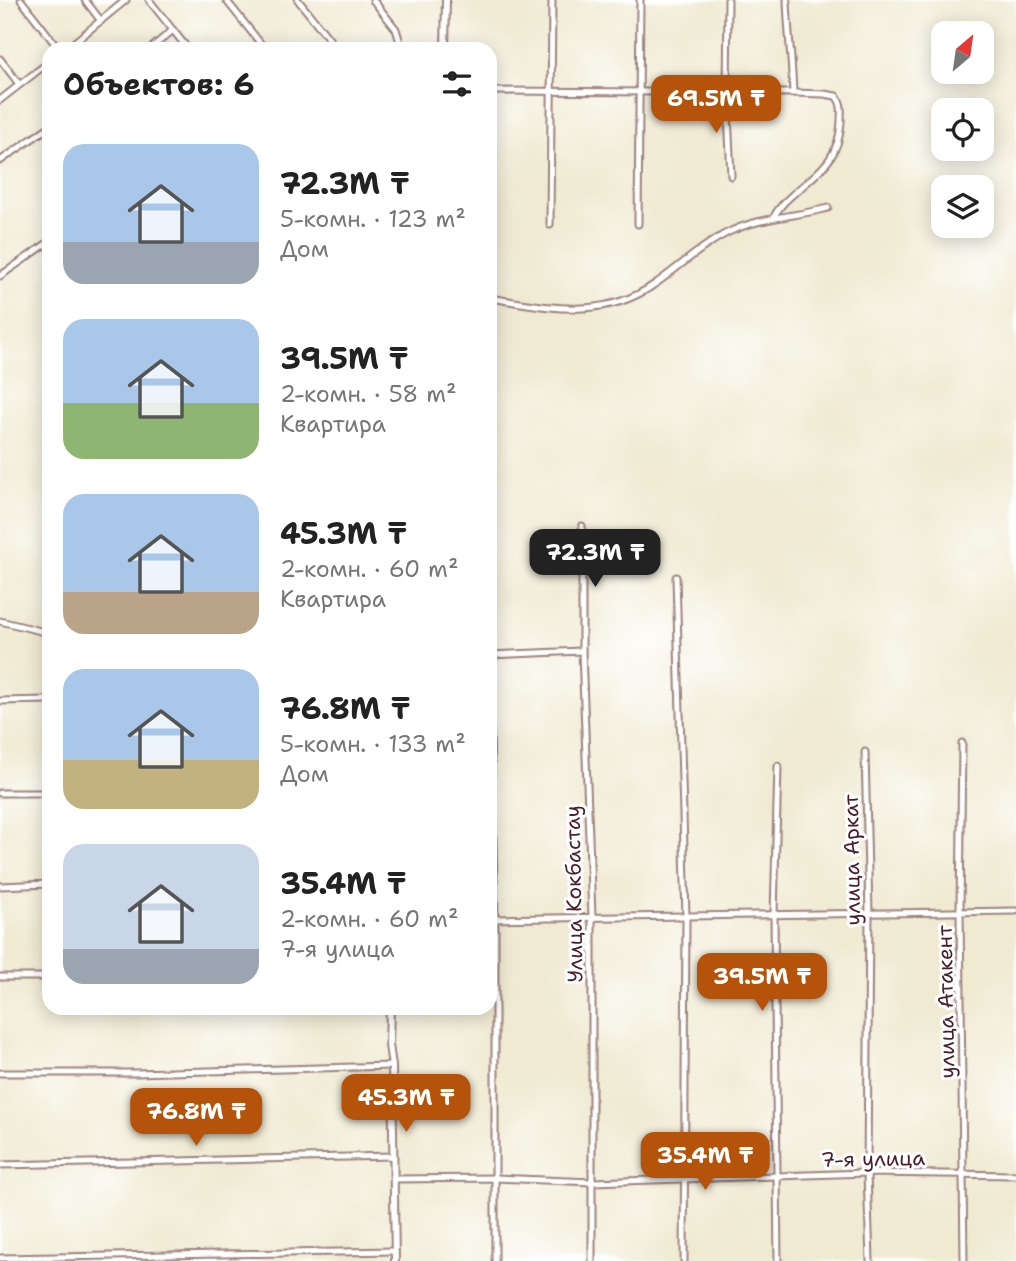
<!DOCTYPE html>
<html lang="ru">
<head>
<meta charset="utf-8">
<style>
	body { margin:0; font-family:"Shantell Sans",sans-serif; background:#f2f2f2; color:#222; height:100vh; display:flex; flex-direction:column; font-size:26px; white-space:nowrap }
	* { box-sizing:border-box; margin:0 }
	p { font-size:23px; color:#767676 }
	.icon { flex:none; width:38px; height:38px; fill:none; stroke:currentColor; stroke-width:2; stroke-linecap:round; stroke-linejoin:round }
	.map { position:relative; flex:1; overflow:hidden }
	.drawer { position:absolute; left:42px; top:42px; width:455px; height:973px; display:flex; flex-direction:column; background:#fff; border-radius:21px; box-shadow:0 4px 18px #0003 }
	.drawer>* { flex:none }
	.needle { width:46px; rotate:29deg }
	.fabs { position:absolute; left:931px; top:21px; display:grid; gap:14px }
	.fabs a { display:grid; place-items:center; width:63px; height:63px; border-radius:14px; background:#fff; box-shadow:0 4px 18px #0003; font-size:35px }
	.price { position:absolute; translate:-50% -60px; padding:0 16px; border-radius:14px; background:#b45309; color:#fff; font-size:23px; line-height:46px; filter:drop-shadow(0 2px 4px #0008) }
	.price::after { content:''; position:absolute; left:50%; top:42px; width:21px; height:16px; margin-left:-10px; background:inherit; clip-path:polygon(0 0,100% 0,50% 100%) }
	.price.current { background:#222; color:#fff }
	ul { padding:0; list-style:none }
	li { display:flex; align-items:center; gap:21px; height:175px; padding:0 21px }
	li span { display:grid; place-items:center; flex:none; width:196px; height:140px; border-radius:21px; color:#555 }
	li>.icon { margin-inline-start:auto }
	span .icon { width:84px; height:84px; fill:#fffc; stroke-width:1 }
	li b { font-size:30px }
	h2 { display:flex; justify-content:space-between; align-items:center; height:84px; padding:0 21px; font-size:30px }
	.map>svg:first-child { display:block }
</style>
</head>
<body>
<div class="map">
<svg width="1016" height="1261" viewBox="0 0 1016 1261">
	<rect width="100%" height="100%" fill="#fff"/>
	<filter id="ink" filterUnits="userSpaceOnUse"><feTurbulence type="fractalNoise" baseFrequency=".0143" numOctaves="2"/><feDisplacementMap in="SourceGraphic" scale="14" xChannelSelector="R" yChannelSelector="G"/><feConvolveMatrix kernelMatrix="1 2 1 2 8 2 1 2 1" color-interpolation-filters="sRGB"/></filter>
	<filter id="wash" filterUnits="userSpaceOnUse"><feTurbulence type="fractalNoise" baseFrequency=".00686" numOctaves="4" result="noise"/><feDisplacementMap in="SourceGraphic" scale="28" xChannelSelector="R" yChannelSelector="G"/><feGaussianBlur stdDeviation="1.57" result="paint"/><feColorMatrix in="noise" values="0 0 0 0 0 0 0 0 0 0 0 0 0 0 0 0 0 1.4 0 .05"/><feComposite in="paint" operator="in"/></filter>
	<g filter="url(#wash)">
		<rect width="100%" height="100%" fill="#f0ead2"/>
	</g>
	<g filter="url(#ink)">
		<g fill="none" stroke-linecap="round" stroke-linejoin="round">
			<defs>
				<g id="minor">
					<polyline points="21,0 59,49"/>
					<polyline points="85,0 101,21"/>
					<polyline points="149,0 188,49"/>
					<polyline points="226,0 265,49"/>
					<polyline points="298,0 337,49"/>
					<polyline points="373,0 396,29 402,49"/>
					<polyline points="728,0 727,93 731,176"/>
					<path d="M787,0C788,31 792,62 793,93"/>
					<polyline points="66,49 126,0"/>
					<polyline points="150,49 173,30"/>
					<polyline points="0,59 19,84"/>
					<path d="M490,91L793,93L824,94L836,96C843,104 841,112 841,122C839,161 818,172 791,196C784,202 778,208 774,217"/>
					<polyline points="0,100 49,62"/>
					<polyline points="0,161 49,127"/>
					<polyline points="638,224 640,0"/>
					<polyline points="550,225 552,0"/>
					<polyline points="0,276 49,242"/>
					<path d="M490,298C548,307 603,321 655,284C678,268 700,247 725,234C757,217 794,217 828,208"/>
					<polyline points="582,526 582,651 592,917 592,1261"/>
					<polyline points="676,577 686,916 684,1261"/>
					<polyline points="490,583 491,558"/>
					<polyline points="0,621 49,633"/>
					<polyline points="490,655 582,651"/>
					<polyline points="0,701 49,700"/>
					<polyline points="490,729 495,919 495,1261"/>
					<polyline points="962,743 960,911 964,1261"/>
					<polyline points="865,752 869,913 867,1173 870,1261"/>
					<polyline points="778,766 774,914 778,1261"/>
					<polyline points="0,793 49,793"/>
					<polyline points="0,886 49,884"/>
					<polyline points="490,919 1016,911"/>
					<polyline points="0,977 49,977"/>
					<polyline points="0,1073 135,1073 392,1066"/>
					<polyline points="0,1165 393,1156"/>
					<polyline points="394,1179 495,1178 593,1182 867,1173 1016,1175"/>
					<polyline points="0,1258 394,1251"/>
				</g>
				<g id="tertiary">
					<polyline points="445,49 446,0"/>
					<polyline points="390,1008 389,1045 392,1066 395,1261"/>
				</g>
			</defs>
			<!-- minor casing -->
			<use href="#minor" stroke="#9d847e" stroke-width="9"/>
			<!-- tertiary casing -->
			<use href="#tertiary" stroke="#9d847e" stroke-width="10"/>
			<!-- minor -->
			<use href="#minor" stroke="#fff" stroke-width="5"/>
			<!-- tertiary -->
			<use href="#tertiary" stroke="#fff" stroke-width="6"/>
		</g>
	</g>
	<g text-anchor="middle" stroke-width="6" stroke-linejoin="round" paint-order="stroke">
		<!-- street labels -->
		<g font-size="21" fill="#4a1f2b" stroke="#fff">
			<text transform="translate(852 860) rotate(-91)" y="7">улица Аркат</text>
			<text transform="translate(574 894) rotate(-91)" y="7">Улица Кокбастау</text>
			<text transform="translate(946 1002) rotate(-91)" y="7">улица Атакент</text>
			<text transform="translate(873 1159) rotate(-1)" y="7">7-я улица</text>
		</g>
	</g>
</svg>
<div class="fabs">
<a><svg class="needle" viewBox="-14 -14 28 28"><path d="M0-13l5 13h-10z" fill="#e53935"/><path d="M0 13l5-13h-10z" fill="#767676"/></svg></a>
<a><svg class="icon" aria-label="locate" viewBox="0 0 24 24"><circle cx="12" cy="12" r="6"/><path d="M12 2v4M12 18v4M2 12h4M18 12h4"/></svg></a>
<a><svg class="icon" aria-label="layers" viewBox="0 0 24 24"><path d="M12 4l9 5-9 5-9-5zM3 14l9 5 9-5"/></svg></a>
</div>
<b class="price" style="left:716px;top:135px">69.5M ₸</b>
<b class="price current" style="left:595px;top:589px">72.3M ₸</b>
<b class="price" style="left:762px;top:1013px">39.5M ₸</b>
<b class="price" style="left:406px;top:1134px">45.3M ₸</b>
<b class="price" style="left:196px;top:1148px">76.8M ₸</b>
<b class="price" style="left:705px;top:1192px">35.4M ₸</b>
<section class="drawer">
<h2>Объектов: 6<svg class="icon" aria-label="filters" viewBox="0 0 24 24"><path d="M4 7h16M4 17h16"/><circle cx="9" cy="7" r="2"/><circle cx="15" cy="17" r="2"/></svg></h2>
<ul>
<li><span style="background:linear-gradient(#a9c7e8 70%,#9aa5b1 0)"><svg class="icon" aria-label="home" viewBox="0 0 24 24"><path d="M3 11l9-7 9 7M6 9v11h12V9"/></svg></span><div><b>72.3M ₸</b><p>5-комн. · 123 m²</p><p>Дом</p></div></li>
<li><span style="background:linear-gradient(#a9c7e8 60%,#8fb573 0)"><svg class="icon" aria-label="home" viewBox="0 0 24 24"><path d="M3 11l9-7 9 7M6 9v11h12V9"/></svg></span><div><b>39.5M ₸</b><p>2-комн. · 58 m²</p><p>Квартира</p></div></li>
<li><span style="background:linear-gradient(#a9c7e8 70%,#b9a48a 0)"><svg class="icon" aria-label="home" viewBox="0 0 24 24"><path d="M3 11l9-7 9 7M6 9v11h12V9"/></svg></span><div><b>45.3M ₸</b><p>2-комн. · 60 m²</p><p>Квартира</p></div></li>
<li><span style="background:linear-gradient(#a9c7e8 65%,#c2b280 0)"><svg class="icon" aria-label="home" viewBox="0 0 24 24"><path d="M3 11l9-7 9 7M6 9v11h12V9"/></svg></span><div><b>76.8M ₸</b><p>5-комн. · 133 m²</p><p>Дом</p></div></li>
<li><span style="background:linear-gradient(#c9d6e8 75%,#9aa5b1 0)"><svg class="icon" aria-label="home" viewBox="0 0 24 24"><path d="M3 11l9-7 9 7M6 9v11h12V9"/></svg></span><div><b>35.4M ₸</b><p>2-комн. · 60 m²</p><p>7-я улица</p></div></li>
</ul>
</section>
</div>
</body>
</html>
